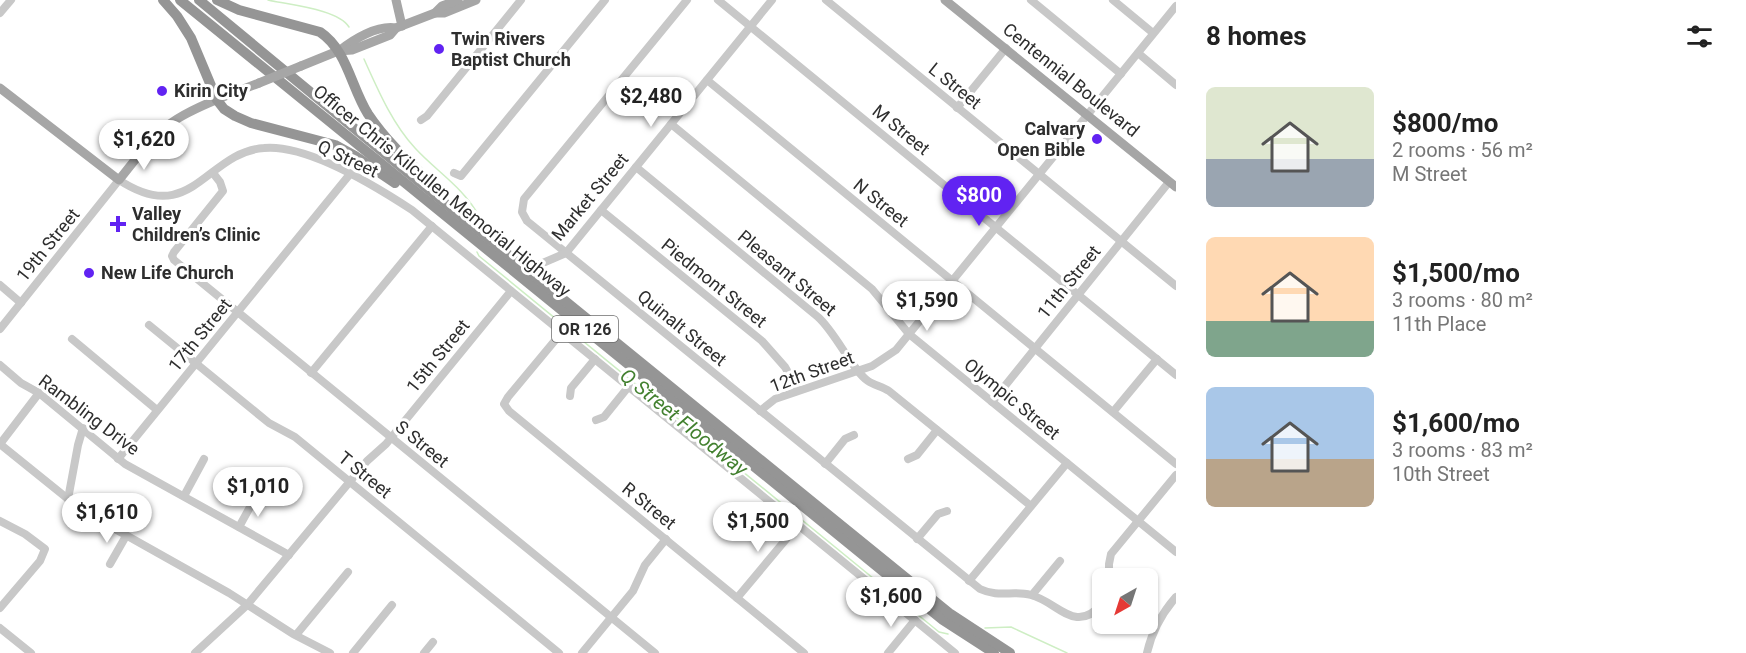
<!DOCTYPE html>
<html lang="en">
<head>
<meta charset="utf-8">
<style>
	body { margin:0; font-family:Roboto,sans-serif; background:#f6f6f6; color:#222; height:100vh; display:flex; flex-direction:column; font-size:22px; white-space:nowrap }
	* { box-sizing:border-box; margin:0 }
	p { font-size:20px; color:#767676 }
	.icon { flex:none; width:33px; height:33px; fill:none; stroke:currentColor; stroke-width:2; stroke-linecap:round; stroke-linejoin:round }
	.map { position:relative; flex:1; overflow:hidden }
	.panel { display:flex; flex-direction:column; background:#fff; width:570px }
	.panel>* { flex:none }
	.needle { width:39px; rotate:219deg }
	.fabs { position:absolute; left:1092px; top:568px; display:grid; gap:12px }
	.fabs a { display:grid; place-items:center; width:66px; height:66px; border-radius:9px; background:#fff; box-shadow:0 2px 4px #0004; font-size:30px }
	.price { position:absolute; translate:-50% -51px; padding:0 14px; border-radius:21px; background:#fff; color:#222; font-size:20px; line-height:39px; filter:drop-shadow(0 2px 3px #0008) }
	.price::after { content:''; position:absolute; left:50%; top:36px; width:18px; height:14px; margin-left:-9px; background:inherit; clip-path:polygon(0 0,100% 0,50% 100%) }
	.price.active { background:#6123f2; color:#fff }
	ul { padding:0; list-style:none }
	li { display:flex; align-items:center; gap:18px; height:150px; padding:0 30px }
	li span { display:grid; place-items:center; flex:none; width:168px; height:120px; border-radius:9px; color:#555 }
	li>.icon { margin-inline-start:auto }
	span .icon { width:72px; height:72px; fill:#fffc; stroke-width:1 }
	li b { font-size:26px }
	h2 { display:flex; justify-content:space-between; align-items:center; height:72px; padding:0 30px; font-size:26px }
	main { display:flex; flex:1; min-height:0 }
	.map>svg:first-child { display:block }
</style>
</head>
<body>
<main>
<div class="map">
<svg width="1176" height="653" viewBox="0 0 1176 653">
	<rect width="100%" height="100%" fill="#fff"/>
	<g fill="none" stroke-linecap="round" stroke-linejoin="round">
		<!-- stream -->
		<g stroke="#ceeec4" stroke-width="1.5">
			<path d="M268,0C289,5 338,9 349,27"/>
			<path d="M364,59C378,90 392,123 415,148C436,171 464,188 479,216"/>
			<polyline points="477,252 479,256 939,632 948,634"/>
			<polyline points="985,628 1011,627 1067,653"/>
		</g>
		<!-- minor -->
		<g stroke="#c8c8c8" stroke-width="8">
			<path d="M687,0L524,199L522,212L527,221L980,589C999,598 1013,590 1031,595C1058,602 1075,635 1102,604"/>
			<polyline points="718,0 1176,375"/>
			<polyline points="826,0 1176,286"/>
			<polyline points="1031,0 1121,74"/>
			<polyline points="1113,0 1153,33"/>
			<polyline points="0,13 11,0"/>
			<polyline points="1138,53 1176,85"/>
			<polyline points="707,80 1176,464"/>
			<polyline points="957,108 1006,48"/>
			<polyline points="421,120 427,116 521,0"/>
			<polyline points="671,124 872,289 909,334 1176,552"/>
			<path d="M636,167L818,317C836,333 852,370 868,381C874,385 883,387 889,391L1031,506"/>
			<polyline points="213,173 220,182 223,191 174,252 172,256 174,260 655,653"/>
			<polyline points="454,173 461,176 605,0"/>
			<polyline points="601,210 762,341 785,367 798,390"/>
			<polyline points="538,265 566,253 772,0"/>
			<polyline points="0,285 21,303"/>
			<polyline points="149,325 269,423 295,437 559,653"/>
			<path d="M0,329L119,180C192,228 206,152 264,148C307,144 377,187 412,210L955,653"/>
			<polyline points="562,332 508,397 504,404 509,411 804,653"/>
			<polyline points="72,339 157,410"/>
			<polyline points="0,365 21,383 39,393 125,464 289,555"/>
			<polyline points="311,373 432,226"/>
			<polyline points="570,396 571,388 595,359"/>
			<polyline points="992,402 1169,182"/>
			<polyline points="760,411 775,399 872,366 896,350 1176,6"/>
			<polyline points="1113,412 1157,359"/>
			<polyline points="596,420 604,417 629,386"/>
			<polyline points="0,444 83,511 229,593 293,634 330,653"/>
			<polyline points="0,444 39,393"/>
			<polyline points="118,459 350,174"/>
			<polyline points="908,459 917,455 937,430"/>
			<polyline points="825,464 845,439 854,435"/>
			<polyline points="184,496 204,459"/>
			<polyline points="68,499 78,445 83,428"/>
			<polyline points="0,521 25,534 45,549 40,561 0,608"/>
			<polyline points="239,527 255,498"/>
			<polyline points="917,539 938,514 947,511"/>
			<polyline points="110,564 126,536"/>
			<polyline points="1109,579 1109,564 1111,554 1176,475"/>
			<polyline points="969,581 1067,463"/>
			<polyline points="1032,595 1060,561"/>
			<polyline points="737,598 798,525"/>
			<polyline points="0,628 31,653"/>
			<polyline points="296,635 348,572"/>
			<polyline points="195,653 247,605 367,461 386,444 511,291"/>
			<polyline points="353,653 392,605"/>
			<polyline points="424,653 433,642"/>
			<polyline points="582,653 633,591 645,565 666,539"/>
			<polyline points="888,653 915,620"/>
			<path d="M1147,653C1152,631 1161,614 1176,597"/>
		</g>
		<!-- major -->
		<g stroke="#a6a6a6" stroke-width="9">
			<polyline points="396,0 402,26"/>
			<polyline points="945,0 1176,187"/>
			<polyline points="435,13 444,13 476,0"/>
			<path d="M339,51C354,39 377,25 396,28"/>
			<polyline points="301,66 338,51 352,50 390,35 396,28 435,13 442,6 458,0"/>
			<path d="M0,88L119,180C136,159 154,133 177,119C203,103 232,94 259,83"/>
		</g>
		<!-- highway -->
		<g stroke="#959595" stroke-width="10">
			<polyline points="163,0 177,16 191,38 217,100 224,109 235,116 251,123 335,145 355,156 395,183"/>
			<polyline points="180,0 943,620 994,653"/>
			<polyline points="199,0 452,209 949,613 1010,653"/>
			<path d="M217,0L239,10L320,32C347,50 351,87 368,114C386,141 410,163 433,185"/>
		</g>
		<!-- major-bridge -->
		<polyline stroke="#a6a6a6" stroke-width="9" points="259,83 301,66"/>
	</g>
	<!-- markers -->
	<g fill="#6123f2" stroke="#fff" stroke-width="2">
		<circle cx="439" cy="49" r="6"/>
		<circle cx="162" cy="91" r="6"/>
		<circle cx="1097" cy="139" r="6"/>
		<path d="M115 215h6v6h6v6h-6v6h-6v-6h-6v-6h6z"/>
		<circle cx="89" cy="273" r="6"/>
	</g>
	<g text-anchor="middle" stroke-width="6" stroke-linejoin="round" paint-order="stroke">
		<!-- shield labels -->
		<rect fill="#fff" stroke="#6d6d6d" stroke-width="1.5" x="552" y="316" width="66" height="26" rx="4.5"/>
		<g font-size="16" font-weight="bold" fill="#2e2e2e">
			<text x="585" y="335">OR 126</text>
		</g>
		<!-- poi labels -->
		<g font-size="18" font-weight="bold" fill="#2e2e2e" stroke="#fff" text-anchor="start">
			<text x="451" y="45">Twin Rivers<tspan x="451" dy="21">Baptist Church</tspan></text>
			<text x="174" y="97">Kirin City</text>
			<text x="1085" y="135" text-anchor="end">Calvary<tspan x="1085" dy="21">Open Bible</tspan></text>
			<text x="132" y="220">Valley<tspan x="132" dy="21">Children’s Clinic</tspan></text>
			<text x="101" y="279">New Life Church</text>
		</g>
		<!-- street labels -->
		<g font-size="18" fill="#2e2e2e" stroke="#fff">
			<text transform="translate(1071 80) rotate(39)" y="6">Centennial Boulevard</text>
			<text transform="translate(955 86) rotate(39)" y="6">L Street</text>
			<text transform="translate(901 130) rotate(39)" y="6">M Street</text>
			<text transform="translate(348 159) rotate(25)" y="6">Q Street</text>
			<text transform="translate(442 191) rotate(39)" y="6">Officer Chris Kilcullen Memorial Highway</text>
			<text transform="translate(590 197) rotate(-50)" y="6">Market Street</text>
			<text transform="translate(881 203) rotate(39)" y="6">N Street</text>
			<text transform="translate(48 245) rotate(-51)" y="6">19th Street</text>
			<text transform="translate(787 273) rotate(40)" y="6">Pleasant Street</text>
			<text transform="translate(1069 282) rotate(-51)" y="6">11th Street</text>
			<text transform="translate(714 283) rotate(39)" y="6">Piedmont Street</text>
			<text transform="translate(682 328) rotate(39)" y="6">Quinalt Street</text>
			<text transform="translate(200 335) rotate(-51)" y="6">17th Street</text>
			<text transform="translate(438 356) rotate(-51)" y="6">15th Street</text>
			<text transform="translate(812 372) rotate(-20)" y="6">12th Street</text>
			<text transform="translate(1012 399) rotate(39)" y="6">Olympic Street</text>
			<text transform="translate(89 415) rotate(37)" y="6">Rambling Drive</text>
			<text transform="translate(422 444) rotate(39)" y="6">S Street</text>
			<text transform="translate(365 475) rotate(39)" y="6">T Street</text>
			<text transform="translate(649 506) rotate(39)" y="6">R Street</text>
		</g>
		<!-- water labels -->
		<g font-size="20" font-style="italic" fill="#438130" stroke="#fff">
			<text transform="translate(684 422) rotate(39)" y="7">Q Street Floodway</text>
		</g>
	</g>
</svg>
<div class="fabs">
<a><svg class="needle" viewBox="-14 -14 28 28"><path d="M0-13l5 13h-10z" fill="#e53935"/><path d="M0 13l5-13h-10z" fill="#767676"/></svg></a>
</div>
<b class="price" style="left:651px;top:128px">$2,480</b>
<b class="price" style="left:144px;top:171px">$1,620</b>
<b class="price active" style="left:979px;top:227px">$800</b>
<b class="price" style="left:927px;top:332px">$1,590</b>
<b class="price" style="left:258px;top:518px">$1,010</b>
<b class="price" style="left:107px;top:544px">$1,610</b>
<b class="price" style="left:758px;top:553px">$1,500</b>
<b class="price" style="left:891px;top:628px">$1,600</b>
</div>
<section class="panel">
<h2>8 homes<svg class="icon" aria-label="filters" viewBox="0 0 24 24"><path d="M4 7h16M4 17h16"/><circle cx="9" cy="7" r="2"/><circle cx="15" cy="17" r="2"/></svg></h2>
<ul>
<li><span style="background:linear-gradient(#dfe7d0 60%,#9aa5b1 0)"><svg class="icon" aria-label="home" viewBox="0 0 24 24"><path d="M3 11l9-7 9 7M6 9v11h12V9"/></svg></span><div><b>$800/mo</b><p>2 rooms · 56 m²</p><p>M Street</p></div></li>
<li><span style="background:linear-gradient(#ffd9b3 70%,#7fa58c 0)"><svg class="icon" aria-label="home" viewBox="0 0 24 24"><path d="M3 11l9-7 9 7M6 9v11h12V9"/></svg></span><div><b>$1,500/mo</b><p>3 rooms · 80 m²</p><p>11th Place</p></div></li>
<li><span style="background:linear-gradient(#a9c7e8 60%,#b9a48a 0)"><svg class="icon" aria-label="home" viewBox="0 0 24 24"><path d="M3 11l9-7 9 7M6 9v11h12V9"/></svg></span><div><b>$1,600/mo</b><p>3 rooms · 83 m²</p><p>10th Street</p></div></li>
</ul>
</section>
</main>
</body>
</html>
